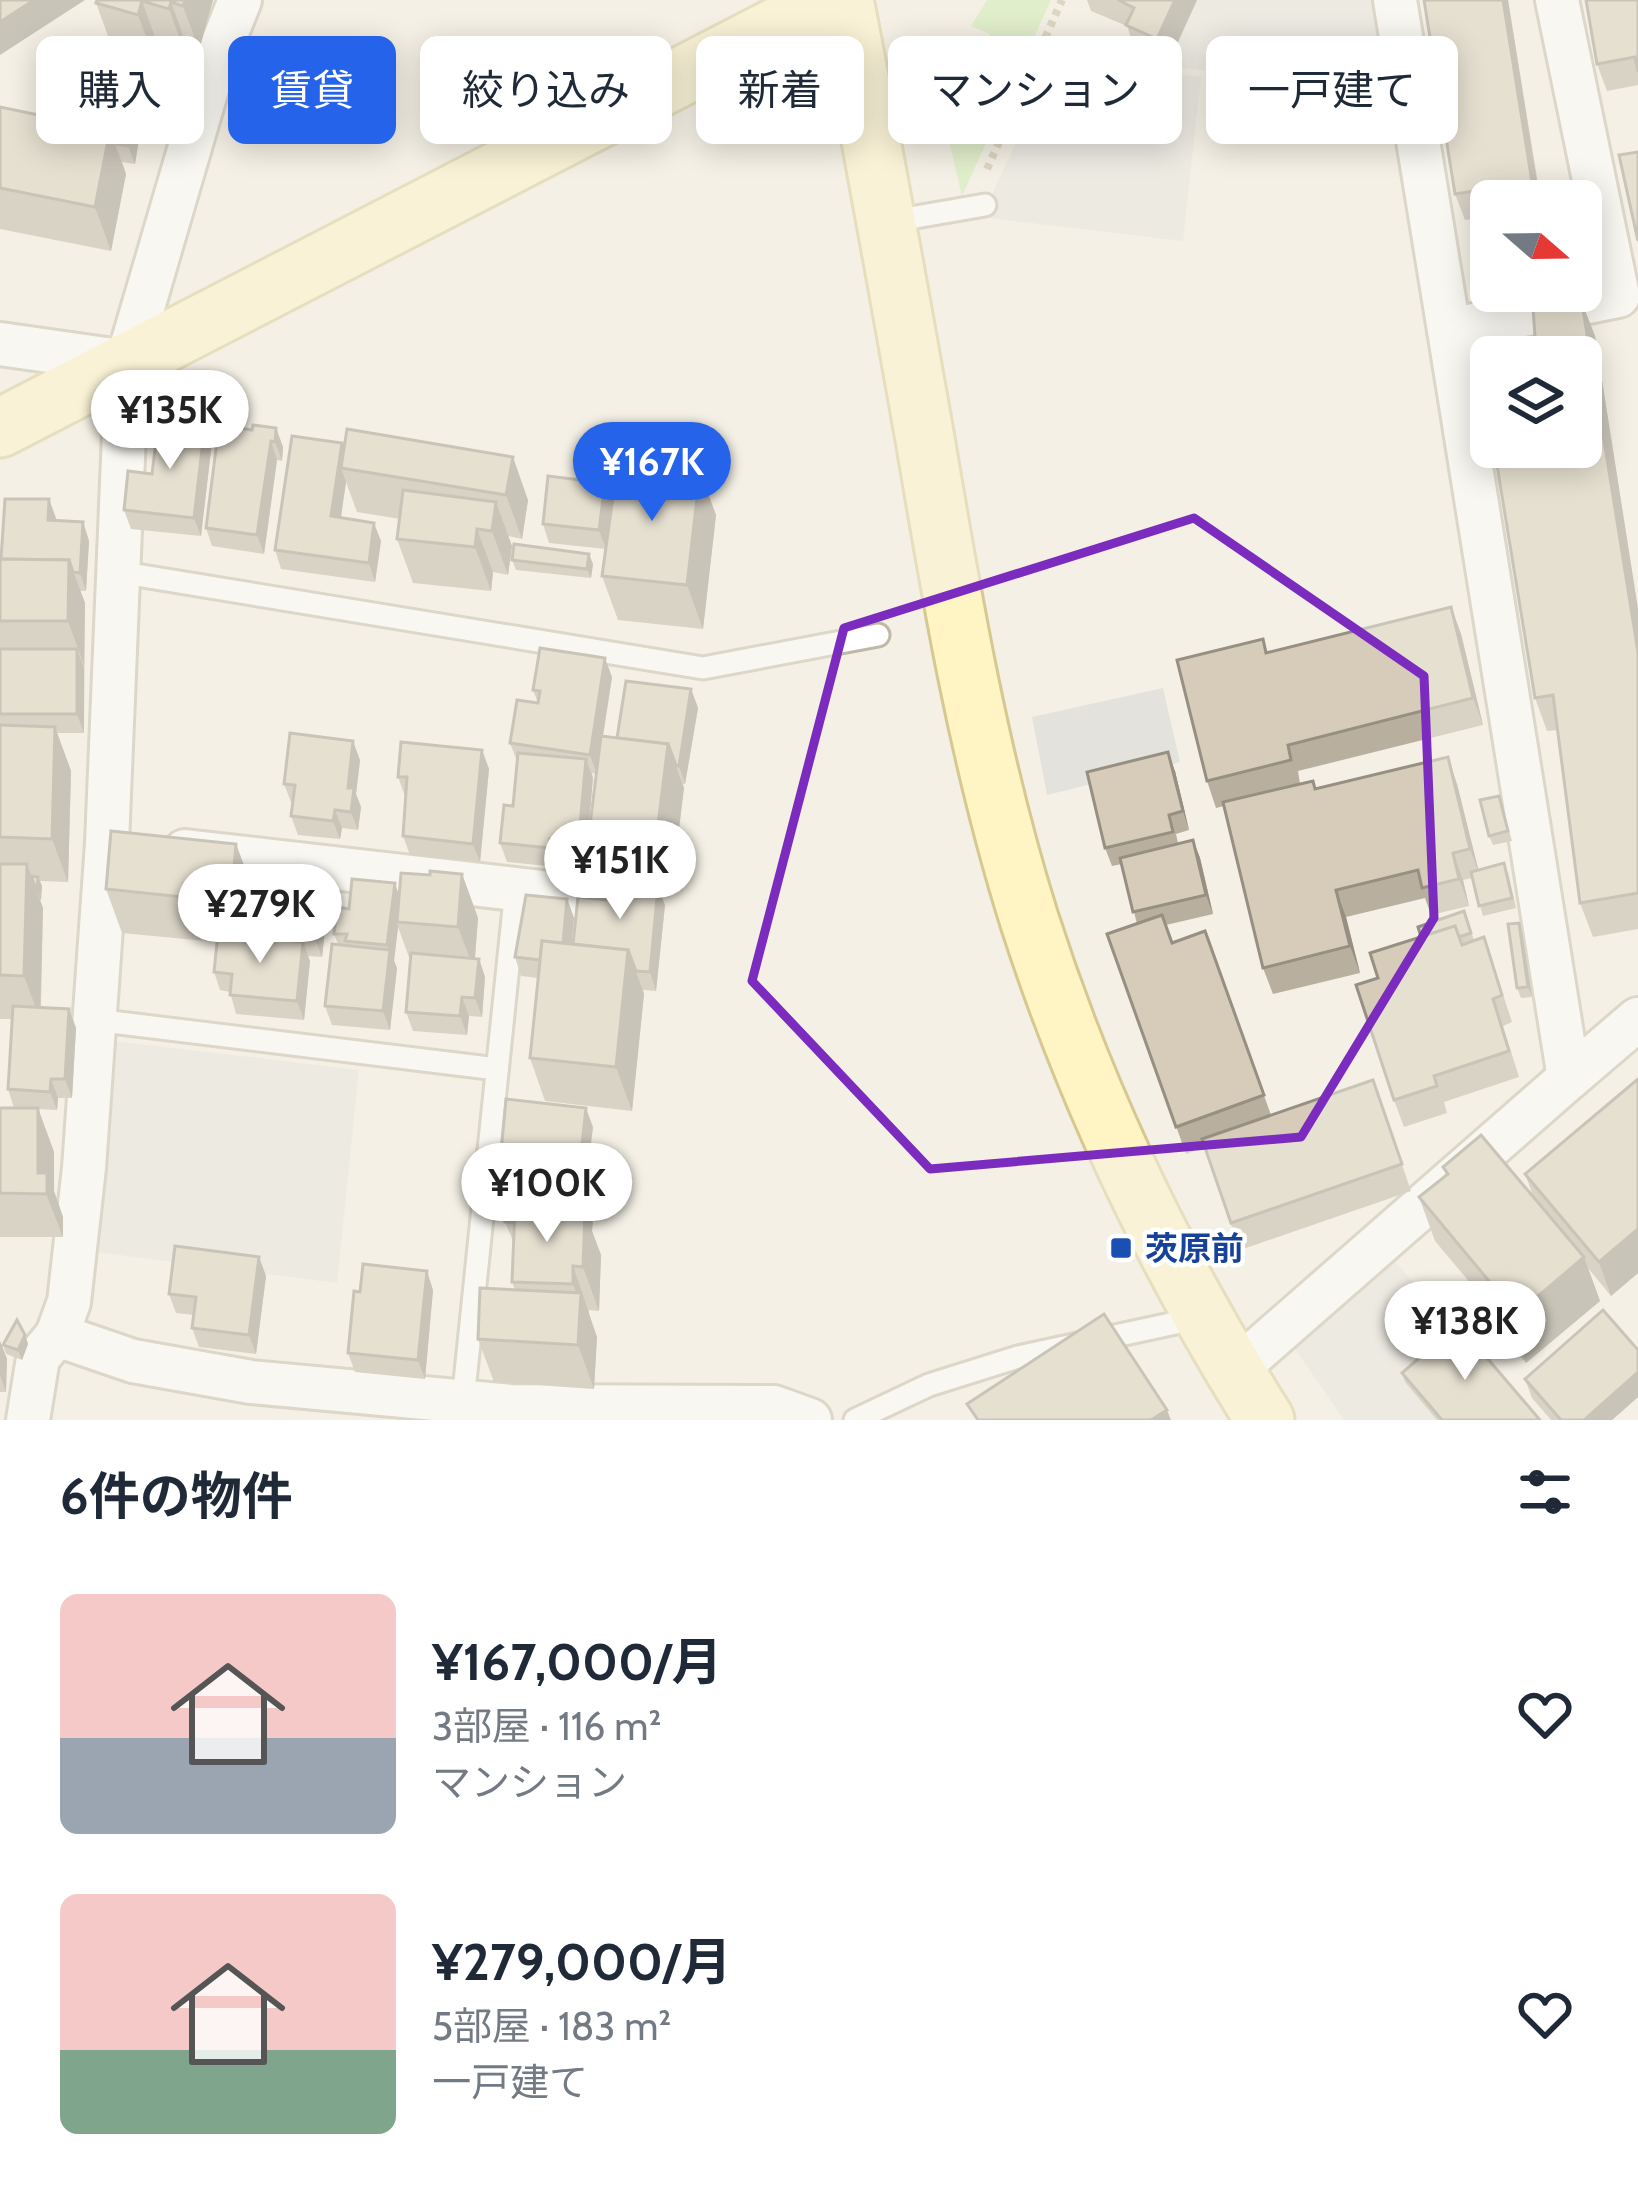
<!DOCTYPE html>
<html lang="ja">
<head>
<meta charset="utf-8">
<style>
	body { margin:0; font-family:Cabin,"Noto Sans JP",sans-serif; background:#f6f6f7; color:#1f2937; height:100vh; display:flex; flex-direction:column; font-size:45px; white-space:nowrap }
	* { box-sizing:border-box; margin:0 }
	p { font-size:39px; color:#747a83 }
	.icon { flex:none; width:66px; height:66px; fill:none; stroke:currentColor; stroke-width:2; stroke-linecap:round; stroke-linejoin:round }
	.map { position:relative; height:1420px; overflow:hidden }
	.details { display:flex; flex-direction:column; background:#fff; flex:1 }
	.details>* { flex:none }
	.hud { position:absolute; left:36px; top:36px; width:1566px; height:108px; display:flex; gap:24px }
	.needle { width:78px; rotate:110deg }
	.controls { position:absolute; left:1470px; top:180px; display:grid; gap:24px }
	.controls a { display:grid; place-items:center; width:132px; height:132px; border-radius:18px; background:#fff; box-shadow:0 6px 30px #0003; font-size:60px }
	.price { position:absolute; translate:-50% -102px; padding:0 27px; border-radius:42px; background:#fff; color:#222; font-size:39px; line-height:78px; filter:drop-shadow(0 3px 6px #0008) }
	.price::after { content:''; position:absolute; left:50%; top:72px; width:36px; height:27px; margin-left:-18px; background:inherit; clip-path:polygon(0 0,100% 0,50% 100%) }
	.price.active { background:#2563eb; color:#fff }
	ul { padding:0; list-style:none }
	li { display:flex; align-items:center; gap:36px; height:300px; padding:0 60px }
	li span { display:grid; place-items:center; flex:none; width:336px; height:240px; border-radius:18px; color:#555 }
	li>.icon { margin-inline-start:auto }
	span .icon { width:144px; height:144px; fill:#fffc; stroke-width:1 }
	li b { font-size:51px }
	h2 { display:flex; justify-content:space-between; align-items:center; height:144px; padding:0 60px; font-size:51px }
	.pill { padding:0 42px; border-radius:18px; background:#fff; box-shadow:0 6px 30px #0003; font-size:42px; line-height:108px }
	.pill.active { background:#2563eb; color:#fff }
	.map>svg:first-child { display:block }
</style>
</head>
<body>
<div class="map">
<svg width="1638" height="1420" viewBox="0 0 1638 1420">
	<rect width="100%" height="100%" fill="#f4f0e5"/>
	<!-- green -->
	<polygon fill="#caebaa" points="987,0 1051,0 962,196 950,145 952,73 972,80 990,34 971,26"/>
	<!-- parking -->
	<g fill="#e4e2dd">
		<polygon points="1197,0 1371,0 1386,91 1167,66"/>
		<polygon points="1055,61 1201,77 1183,241 981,217"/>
		<polygon points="1163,688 1180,762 1047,795 1032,717"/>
		<polygon points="113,1041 359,1070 337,1283 96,1252"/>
		<polygon points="1393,1260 1461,1333 1437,1420 1344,1420 1293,1346"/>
	</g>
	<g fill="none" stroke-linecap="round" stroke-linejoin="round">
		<defs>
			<g id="lane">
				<polyline points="887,222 985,205"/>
				<polyline points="118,572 703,668 878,635"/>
				<polyline points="95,1020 497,1069"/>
				<polyline points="463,1401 516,889"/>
				<polyline points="855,1420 929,1385 1018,1357 1203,1317"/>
			</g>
			<g id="street">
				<polyline points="240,0 214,65 127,362 107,843 84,1168 69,1302 57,1335 133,1361 251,1382 511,1406 774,1407 810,1420"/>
				<polyline points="1395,0 1449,330"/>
				<polyline points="1557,0 1618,296 1449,330 1569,1078 1638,1019"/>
				<polyline points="0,344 127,362"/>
				<polyline points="185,851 584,897"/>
				<polyline points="1234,1371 1569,1078"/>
				<polyline points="28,1420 38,1358 57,1335"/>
			</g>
			<g id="secondary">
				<path d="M844,0C873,146 899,292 925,439C952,600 980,763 1029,919C1085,1094 1167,1265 1265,1420"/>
				<polyline points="0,428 829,0"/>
			</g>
		</defs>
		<!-- lane casing -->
		<use href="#lane" stroke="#c0b8a7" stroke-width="27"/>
		<!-- street casing -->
		<use href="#street" stroke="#c0b8a7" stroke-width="48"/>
		<!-- secondary casing -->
		<use href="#secondary" stroke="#d6c891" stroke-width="63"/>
		<!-- path -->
		<polyline stroke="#c2b597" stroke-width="8" stroke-dasharray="6 6" stroke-linecap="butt" points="987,169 1062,0"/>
		<!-- lane -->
		<use href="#lane" stroke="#fff" stroke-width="21"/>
		<!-- street -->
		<use href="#street" stroke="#fff" stroke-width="42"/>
		<!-- secondary -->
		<use href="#secondary" stroke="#fff4c3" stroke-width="57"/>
	</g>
	<!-- wall -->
	<g fill="#b8af9f">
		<polygon points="213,0 199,50 187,46 185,53 158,45 154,58 112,47 96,3"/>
		<polygon points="1087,0 1197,0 1167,66 1136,52 1127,26 1091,11"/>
		<polygon points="1424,0 1508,0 1540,196 1579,201 1491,201 1491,216 1465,220 1455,194"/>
		<polygon points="1638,0 1638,85 1607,91 1597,64"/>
		<polygon points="149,76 135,164 122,162 126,174 111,251 0,229 0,107 58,119"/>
		<polygon points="1581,206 1593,281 1581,283"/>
		<polygon points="1582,303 1595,336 1638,609 1638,929 1593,937 1580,903 1558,730 1547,731 1535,698 1536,350"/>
		<polygon points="276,428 283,447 282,461 277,460 264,554 212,546 206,528 252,430"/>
		<polygon points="212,442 201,536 131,529 124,510"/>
		<polygon points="342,443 344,448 528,500 522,539 508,536 512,546 508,575 493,572 491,591 413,583 397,539 400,519 357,512 346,482 341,518 381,541 375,582 281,569 275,550"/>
		<polygon points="700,472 716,515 703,629 618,620 602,576"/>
		<polygon points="605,483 612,502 606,549 549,543 543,524"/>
		<polygon points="56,518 56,521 83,522 89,541 86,591 80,591 85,603 84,733 57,733 71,771 68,882 40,881 42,886 40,901 43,908 41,1007 69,1009 76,1028 72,1098 58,1098 57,1110 38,1109 54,1152 54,1191 63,1217 63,1237 0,1237 0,1108 14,1108 8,1089 12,1019 0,1019 0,559"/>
		<polygon points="512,560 593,564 591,578 516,570"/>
		<polygon points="1451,607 1461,634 1483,725 1298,771 1300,784 1316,789 1457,784 1478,870 1508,872 1516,908 1483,916 1472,878 1463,880 1469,906 1431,915 1425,898 1346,917 1360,973 1273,994 1263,968 1224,806 1216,808 1207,781 1263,639 1268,653"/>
		<polygon points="612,677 603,736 617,738 691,689 698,708 685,784 683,784 684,788 672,885 605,877 589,833 597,774 592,773 593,778 587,844 579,843 577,860 557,858 557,867 507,862 500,843 513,806 517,761 510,743 538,703 533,690"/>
		<polygon points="482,750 489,769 480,862 410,855 403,836 405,796 398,777"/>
		<polygon points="360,760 356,794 361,807 358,830 342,828 340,839 298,835 291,816 293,803 291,802 284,784"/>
		<polygon points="1175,771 1189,830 1176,834 1178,843 1193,840 1200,858 1213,914 1166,925 1173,942 1205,931 1271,1115 1373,1080 1411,1191 1240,1250 1204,1147 1186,1154 1107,934 1137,924 1122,864 1112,866 1105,848"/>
		<polygon points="1502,805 1512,841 1493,845 1489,836"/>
		<polygon points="236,844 252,887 248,936 252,937 250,931 276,901 322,876 329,895 322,957 308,956 310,961 304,1020 236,1014 230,992 220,990 214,972 217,942 122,933 106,889"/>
		<polygon points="462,874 478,918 475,958 479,959 485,977 482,1017 469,1016 467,1035 413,1031 406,1012 410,960 398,927 394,961 397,968 390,1030 332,1025 325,1006 338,944 334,934 349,909 395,883 399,895 430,875"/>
		<polygon points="567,899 574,918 571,944 665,905 656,991 643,990 644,994 632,1111 545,1101 530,1058 538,978 521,976 515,957"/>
		<polygon points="1464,911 1474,940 1493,964 1512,1022 1503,1026 1519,1077 1444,1102 1447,1113 1404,1127 1394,1100 1378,978 1421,937"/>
		<polygon points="1519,923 1522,932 1532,997 1521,998 1517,988"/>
		<polygon points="1638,1079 1638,1273 1611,1296 1588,1268 1600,1301 1526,1363 1503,1337 1493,1310 1435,1241 1419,1197 1446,1175 1443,1167 1534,1198 1525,1174"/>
		<polygon points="593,1127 588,1167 596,1186 592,1231 601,1255 599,1311 589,1310 589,1317 597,1337 594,1389 494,1382 478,1339 515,1290 512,1282 513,1241 505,1222 535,1174 507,1171 501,1152"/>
		<polygon points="259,1257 266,1276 256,1354 199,1347 192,1328 194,1315 176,1313 169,1294"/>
		<polygon points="433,1290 425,1379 355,1372 348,1353"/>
		<polygon points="25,1335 28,1344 22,1360 6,1354 3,1345"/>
		<polygon points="0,1341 7,1359 6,1392 0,1392"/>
		<polygon points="1402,1373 1540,1420 1437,1420 1405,1382"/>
		<polygon points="1525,1379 1638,1397 1612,1420 1551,1420 1532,1398"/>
	</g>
	<!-- shaded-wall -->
	<g fill="#968f82">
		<polygon points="34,0 85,0 0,55 0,22"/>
		<polygon points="185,0 213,0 199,50 183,6"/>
		<polygon points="1175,0 1197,0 1167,66 1157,39"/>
		<polygon points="1503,0 1508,0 1540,201 1532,182"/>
		<polygon points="142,1 158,45 154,58 138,15"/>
		<polygon points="171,2 187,46 185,53 169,9"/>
		<polygon points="142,57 149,76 135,164 128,146"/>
		<polygon points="110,130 126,174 111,251 95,207"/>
		<polygon points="1581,206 1593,281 1586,262 1581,228"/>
		<polygon points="1582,303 1595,336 1638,609 1638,652"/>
		<polygon points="205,423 212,442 201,536 194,518"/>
		<polygon points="276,428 283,447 282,461 275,442"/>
		<polygon points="271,441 277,460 264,554 257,535"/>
		<polygon points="342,443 349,461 341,468 346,482 338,535 331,516"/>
		<polygon points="513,457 528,500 522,539 506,495"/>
		<polygon points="700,472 716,515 703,629 687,585"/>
		<polygon points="605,483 612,502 606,549 599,530"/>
		<polygon points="49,499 56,518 55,539 48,520"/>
		<polygon points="496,502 512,546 508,575 492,531"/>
		<polygon points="83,522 89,541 86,591 80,573"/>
		<polygon points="374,523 381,541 375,582 369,563"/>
		<polygon points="477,529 493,572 491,591 475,547"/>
		<polygon points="589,554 593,564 591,578 587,569"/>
		<polygon points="69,560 85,603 84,665 68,621"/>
		<polygon points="1451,607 1461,634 1483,725 1473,698"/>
		<polygon points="77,649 84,668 84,733 77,714"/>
		<polygon points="605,658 612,677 597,774 590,755"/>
		<polygon points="691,689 698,708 685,784 679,766"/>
		<polygon points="55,727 71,771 68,882 52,839"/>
		<polygon points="353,741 360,760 356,794 361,807 358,830 351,812 348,788"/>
		<polygon points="668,744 684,788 672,885 656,841"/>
		<polygon points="482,750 489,769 480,862 473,844"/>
		<polygon points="1168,752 1175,771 1189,830 1183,811"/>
		<polygon points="1448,757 1457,784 1480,876 1470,849"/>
		<polygon points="586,759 593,778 587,844 580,825"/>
		<polygon points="335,810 342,828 340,839 333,821"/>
		<polygon points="572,824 579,843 577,860 570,841"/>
		<polygon points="550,839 557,858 557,867 550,848"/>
		<polygon points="1193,840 1200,858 1213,914 1206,895"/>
		<polygon points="236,844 252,887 247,945 231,902"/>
		<polygon points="1453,853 1463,880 1469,906 1459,879"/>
		<polygon points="27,864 43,908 40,1019 24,976"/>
		<polygon points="462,874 478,918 474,970 458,927"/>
		<polygon points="322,876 329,895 322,957 315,939"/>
		<polygon points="38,877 42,886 41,901 37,891"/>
		<polygon points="395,883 401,902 397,922 398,927 394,961 397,968 390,1030 383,1011 390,953 387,945"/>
		<polygon points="658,887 665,905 656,991 650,972"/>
		<polygon points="1336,890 1346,917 1360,973 1350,946"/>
		<polygon points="567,899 574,918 568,981 561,962"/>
		<polygon points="1519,923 1522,932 1532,997 1528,987"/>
		<polygon points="303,942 310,961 304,1020 297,1001"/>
		<polygon points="628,950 644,994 632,1111 616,1067"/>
		<polygon points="479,959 485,977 482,1017 475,998"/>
		<polygon points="462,997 469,1016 467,1035 460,1016"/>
		<polygon points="69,1009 76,1028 72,1098 65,1079"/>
		<polygon points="51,1079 58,1098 57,1110 50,1092"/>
		<polygon points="38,1108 54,1152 54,1191 63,1217 63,1237 38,1173"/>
		<polygon points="586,1108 593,1127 586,1180 580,1162"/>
		<polygon points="589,1168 596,1186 592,1231 601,1255 599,1311 583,1267"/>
		<polygon points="1638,1229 1638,1273 1611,1296 1599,1262"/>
		<polygon points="259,1257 266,1276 256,1354 249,1335"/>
		<polygon points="1584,1257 1600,1301 1526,1363 1510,1320"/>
		<polygon points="573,1266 597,1337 594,1389 578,1345 580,1303 573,1284"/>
		<polygon points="427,1271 433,1290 425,1379 418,1360"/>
		<polygon points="25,1335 28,1344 22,1360 18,1350"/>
		<polygon points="0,1341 7,1359 6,1392 0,1375"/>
		<polygon points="1638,1372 1638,1397 1612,1420 1584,1420"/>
		<polygon points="1167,1410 1171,1420 1151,1420"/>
	</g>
	<!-- building -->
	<g fill="#d6ccb9" stroke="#968f82" stroke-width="3">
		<polygon points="0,0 34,0 0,22"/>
		<polygon points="97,0 185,0 183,6 171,2 169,9 142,1 138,15 96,3"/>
		<polygon points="1118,0 1175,0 1157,39 1126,25 1134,8"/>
		<polygon points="1424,0 1503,0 1532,182 1455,194"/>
		<polygon points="1586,0 1638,0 1638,72 1635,57 1597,64"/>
		<polygon points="69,46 142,57 128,146 115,144 110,130 58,119"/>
		<polygon points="0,107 110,130 95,207 0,188"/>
		<polygon points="1638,152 1638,241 1619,155"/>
		<polygon points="1575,190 1577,201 1511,201"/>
		<polygon points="1581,228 1586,262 1581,263"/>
		<polygon points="1582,303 1638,652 1638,893 1580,903 1553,695 1535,698 1494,447 1581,447 1581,357 1491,357 1491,429 1479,357 1536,350 1533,308"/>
		<polygon points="159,417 205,423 194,518 124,510 128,471 152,474"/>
		<polygon points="219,425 252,430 253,425 276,428 275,442 271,441 257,535 206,528"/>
		<polygon points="347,429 513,457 506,495 341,468"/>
		<polygon points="292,436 342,443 331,516 374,523 369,563 275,550"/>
		<polygon points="618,461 700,472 687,585 602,576"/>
		<polygon points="548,476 605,483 599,530 543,524"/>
		<polygon points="403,490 496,502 492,531 477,529 475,547 397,539"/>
		<polygon points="5,499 49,499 48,520 83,522 80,573 73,572 69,560 1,559"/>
		<polygon points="514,544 589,554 587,569 512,560"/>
		<polygon points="0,559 69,560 68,621 0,621"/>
		<polygon points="1451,607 1473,698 1288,745 1291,760 1207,781 1177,660 1263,639 1266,653"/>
		<polygon points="540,648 605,658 590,755 510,743 517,700 538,703 540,691 533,690"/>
		<rect x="0" y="649" width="77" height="65"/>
		<polygon points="626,681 691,689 679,766 676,765 668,744 617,738"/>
		<polygon points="0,725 55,727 52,839 0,837"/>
		<polygon points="290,733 353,741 348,788 354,788 351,812 335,810 333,821 291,816 295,785 284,784"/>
		<polygon points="601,736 668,744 656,841 589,833"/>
		<polygon points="401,742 482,750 473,844 403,836 407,777 398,777"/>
		<polygon points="1168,752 1183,811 1169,815 1173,832 1105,848 1087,772"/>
		<polygon points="518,753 586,759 580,825 572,824 570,841 550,839 550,848 500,843 504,805 513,806"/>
		<polygon points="1448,757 1470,849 1453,853 1459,879 1422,888 1418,870 1336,890 1350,946 1263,968 1223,802 1313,781 1315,789"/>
		<polygon points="1499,796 1508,831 1489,836 1480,800"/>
		<polygon points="111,831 236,844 231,902 106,889"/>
		<polygon points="1193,840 1206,895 1133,912 1120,858"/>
		<polygon points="1504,863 1512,898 1479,906 1471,872"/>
		<polygon points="0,864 27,864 24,976 0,975"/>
		<polygon points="280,871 322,876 315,939 250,931 254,899 276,901"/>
		<polygon points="430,871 462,874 458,927 397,922 401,873 430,875"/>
		<polygon points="31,876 38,877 37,891"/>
		<polygon points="352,879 395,883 387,945 345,941 347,934 334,934 337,907 349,909"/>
		<polygon points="607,881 658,887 650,972 636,971 628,950 573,944 578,897 606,900"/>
		<polygon points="526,895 567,899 563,943 542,941 540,960 515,957"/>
		<polygon points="1464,911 1471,933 1459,937 1455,926 1421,937 1418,927"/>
		<polygon points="1162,915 1172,943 1205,931 1264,1095 1176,1127 1107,934"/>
		<polygon points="1519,923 1528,987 1517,988 1508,924"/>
		<polygon points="1455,926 1462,945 1484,937 1502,995 1493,999 1509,1051 1434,1076 1437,1086 1394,1100 1356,985 1378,978 1370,953"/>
		<polygon points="218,933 303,942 297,1001 230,995 232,974 214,972"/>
		<polygon points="542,941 628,950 616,1067 530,1058"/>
		<polygon points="332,944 390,950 383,1011 325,1006"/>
		<polygon points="411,953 479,959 475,998 462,997 460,1016 406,1012"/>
		<polygon points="13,1006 69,1009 65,1079 51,1079 50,1092 8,1089"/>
		<polygon points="1638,1079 1638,1229 1599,1262 1525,1174"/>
		<polygon points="1373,1080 1402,1164 1231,1223 1202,1139"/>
		<polygon points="506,1099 586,1108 580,1162 501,1152"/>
		<polygon points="0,1108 38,1108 38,1173 47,1173 47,1194 0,1193"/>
		<polygon points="1481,1135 1584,1257 1510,1320 1487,1293 1494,1287 1419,1197 1448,1174 1443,1167"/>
		<polygon points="536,1162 589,1168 585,1220 585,1211 515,1207 514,1223 505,1222 510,1173 535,1176"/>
		<polygon points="515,1207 585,1211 583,1267 573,1266 573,1284 512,1282"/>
		<polygon points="175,1246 259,1257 249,1335 192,1328 196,1297 169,1294"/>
		<polygon points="363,1264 427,1271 418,1360 348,1353 354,1291 360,1292"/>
		<polygon points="480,1288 581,1293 578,1345 478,1339"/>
		<polygon points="1603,1310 1638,1350 1638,1372 1584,1420 1561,1420 1525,1379"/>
		<polygon points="1104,1314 1167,1410 1151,1420 978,1420 967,1404"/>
		<polygon points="17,1320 25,1335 18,1350 3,1345"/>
		<polygon points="1458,1324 1540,1420 1442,1420 1402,1373"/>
	</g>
	<!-- marked area -->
	<path d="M0 0H1638V1420H0ZM1194,518L1424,676L1434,918L1301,1137L930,1169L752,981L844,628Z" fill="#f4f0e5" fill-opacity=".55" fill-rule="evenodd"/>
	<path fill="none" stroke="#7b2cbf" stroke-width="9" stroke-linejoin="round" d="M1194,518L1424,676L1434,918L1301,1137L930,1169L752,981L844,628Z"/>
	<!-- markers -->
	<rect fill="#1a4fb4" stroke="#fff" stroke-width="4.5" x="1109" y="1236" width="24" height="24" rx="6"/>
	<g text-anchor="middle" stroke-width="9" stroke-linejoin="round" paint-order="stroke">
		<!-- transit labels -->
		<g font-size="33" font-weight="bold" fill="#164399" stroke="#fff" text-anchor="start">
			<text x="1145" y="1260">茨原前</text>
		</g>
	</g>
</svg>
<div class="controls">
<a><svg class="needle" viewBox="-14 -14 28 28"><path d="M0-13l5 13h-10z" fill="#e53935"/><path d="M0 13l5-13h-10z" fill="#747a83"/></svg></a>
<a><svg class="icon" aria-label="layers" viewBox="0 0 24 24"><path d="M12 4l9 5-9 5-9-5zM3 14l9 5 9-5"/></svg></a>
</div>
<b class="price" style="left:170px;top:472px">¥135K</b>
<b class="price active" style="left:652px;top:524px">¥167K</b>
<b class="price" style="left:620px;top:922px">¥151K</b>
<b class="price" style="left:260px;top:966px">¥279K</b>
<b class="price" style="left:547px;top:1245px">¥100K</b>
<b class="price" style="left:1465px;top:1383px">¥138K</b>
<div class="hud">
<a class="pill">購入</a>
<a class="pill active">賃貸</a>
<a class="pill">絞り込み</a>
<a class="pill">新着</a>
<a class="pill">マンション</a>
<a class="pill">一戸建て</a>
</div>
</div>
<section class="details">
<h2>6件の物件<svg class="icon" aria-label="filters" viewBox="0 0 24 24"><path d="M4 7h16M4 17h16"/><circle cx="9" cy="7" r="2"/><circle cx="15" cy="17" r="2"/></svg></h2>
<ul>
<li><span style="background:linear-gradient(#f6c9c9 60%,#9aa5b1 0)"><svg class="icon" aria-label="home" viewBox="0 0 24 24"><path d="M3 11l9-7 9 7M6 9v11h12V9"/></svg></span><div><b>¥167,000/月</b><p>3部屋 · 116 m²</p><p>マンション</p></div><svg class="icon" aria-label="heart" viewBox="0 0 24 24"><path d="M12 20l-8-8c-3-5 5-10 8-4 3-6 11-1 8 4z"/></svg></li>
<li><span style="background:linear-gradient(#f6c9c9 65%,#7fa58c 0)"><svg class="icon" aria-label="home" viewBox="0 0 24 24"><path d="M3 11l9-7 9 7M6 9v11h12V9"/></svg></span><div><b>¥279,000/月</b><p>5部屋 · 183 m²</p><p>一戸建て</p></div><svg class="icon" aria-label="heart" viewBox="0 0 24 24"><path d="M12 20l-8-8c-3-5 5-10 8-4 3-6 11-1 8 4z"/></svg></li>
</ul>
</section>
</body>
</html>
